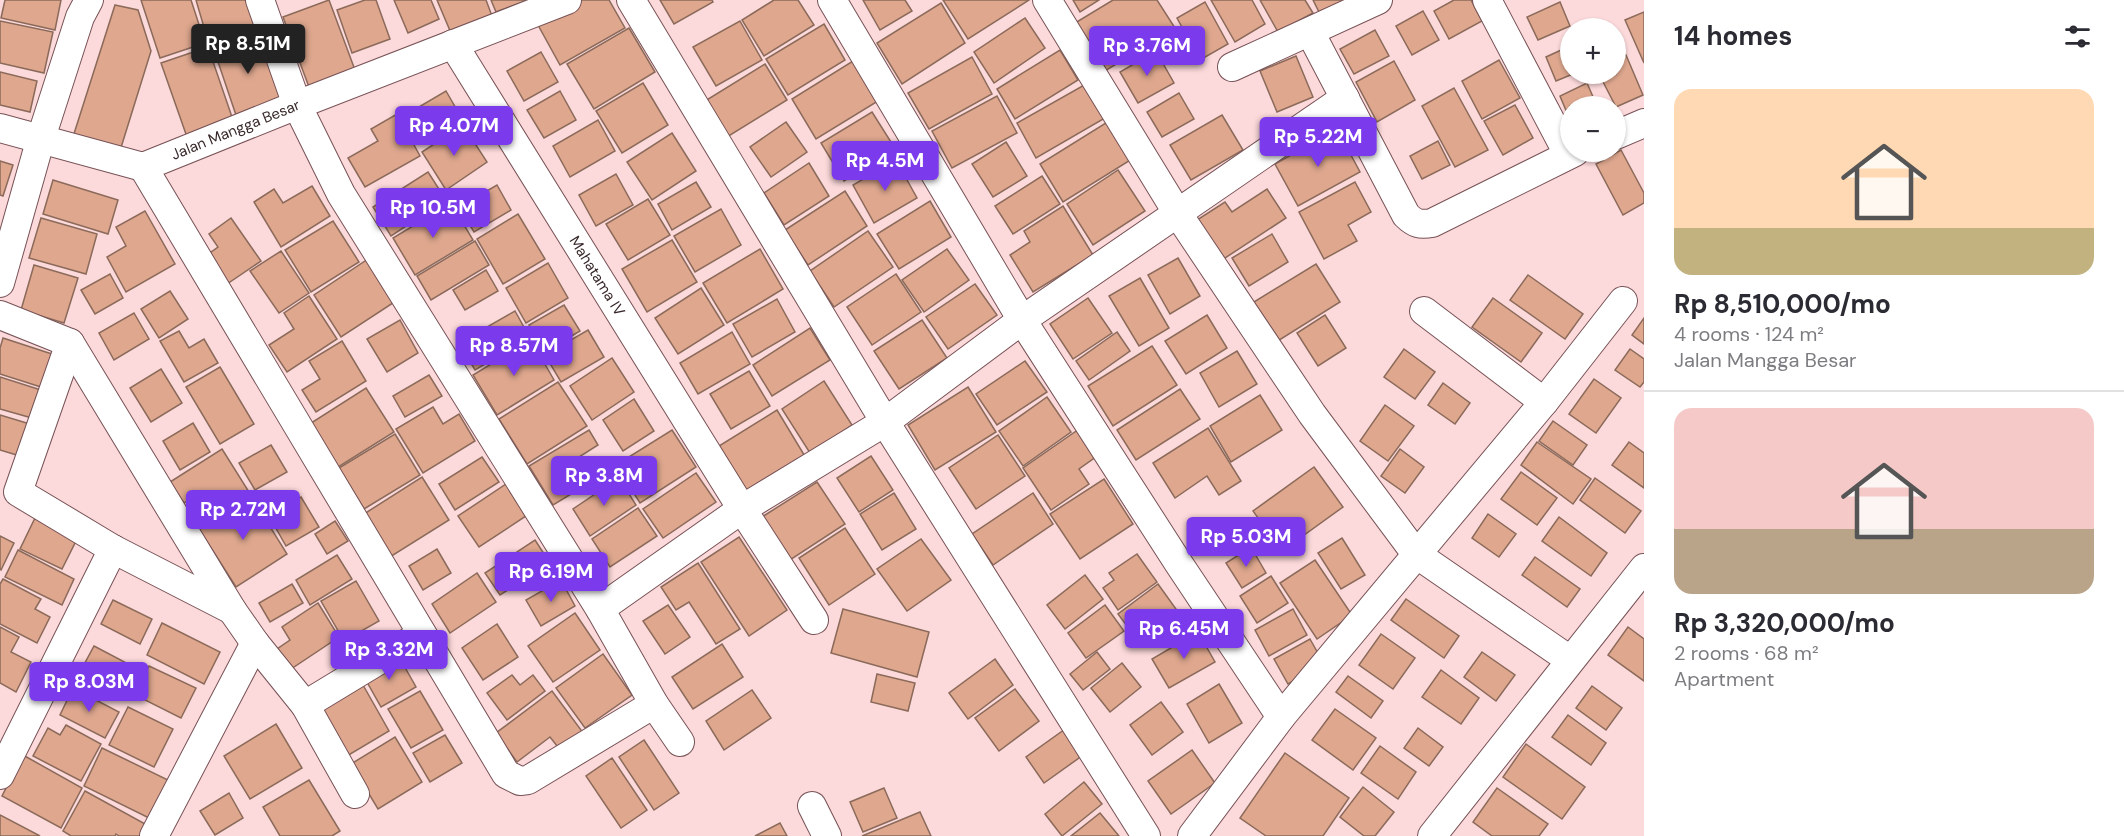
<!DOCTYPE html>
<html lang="en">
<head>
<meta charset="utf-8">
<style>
	body { margin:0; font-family:"DM Sans",sans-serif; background:#f2f2f3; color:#2b2b33; height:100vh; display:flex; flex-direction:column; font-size:22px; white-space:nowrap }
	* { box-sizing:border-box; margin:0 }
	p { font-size:20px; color:#7c7c81 }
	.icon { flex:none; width:33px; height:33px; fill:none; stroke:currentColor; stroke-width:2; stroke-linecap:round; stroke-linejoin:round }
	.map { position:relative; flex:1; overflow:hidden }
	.panel { display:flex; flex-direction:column; background:#fff; width:480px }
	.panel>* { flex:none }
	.controls { position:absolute; left:1560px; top:18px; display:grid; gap:12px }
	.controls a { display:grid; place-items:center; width:66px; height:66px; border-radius:50%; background:#fff; box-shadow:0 2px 4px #0004; font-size:30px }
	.price { position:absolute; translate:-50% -51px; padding:0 14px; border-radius:6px; background:#7c3aed; color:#fff; font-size:20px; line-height:39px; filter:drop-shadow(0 2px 3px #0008) }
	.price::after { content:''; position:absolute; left:50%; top:36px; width:18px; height:14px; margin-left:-9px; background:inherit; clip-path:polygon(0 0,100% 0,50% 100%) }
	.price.active { background:#222; color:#fff }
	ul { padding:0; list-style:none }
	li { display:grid; align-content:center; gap:12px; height:318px; padding:0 30px }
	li+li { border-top:2px solid #e1e1e2 }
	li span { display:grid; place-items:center; height:186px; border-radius:18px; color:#555 }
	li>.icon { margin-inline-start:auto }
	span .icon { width:108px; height:108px; fill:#fffc; stroke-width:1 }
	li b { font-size:26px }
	h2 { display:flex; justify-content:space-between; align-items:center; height:72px; padding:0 30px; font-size:26px }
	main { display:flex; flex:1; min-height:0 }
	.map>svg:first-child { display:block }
</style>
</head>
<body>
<main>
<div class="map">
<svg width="1644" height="836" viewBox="0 0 1644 836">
	<rect width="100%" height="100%" fill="#fcd9db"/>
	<!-- building -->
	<g fill="#dea78e" stroke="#8b6a5a" stroke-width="1.5">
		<polygon points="5,0 61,0 55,30 1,18"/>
		<polygon points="141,0 191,0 205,43 160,58"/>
		<polygon points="196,0 247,0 255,28 208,41"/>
		<polygon points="329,0 355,70 309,87 283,17"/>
		<polygon points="365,0 376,0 390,39 352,53 337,10"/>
		<polygon points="394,0 431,0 439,19 408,33"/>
		<polygon points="437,0 486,0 492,16 451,33"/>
		<polygon points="491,0 528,0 496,12"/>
		<polygon points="582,0 609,0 625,28 560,65 538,25"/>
		<polygon points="660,0 712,0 713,2 674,24"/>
		<polygon points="774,0 798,0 814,25 764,56 742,20"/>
		<polygon points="863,0 905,0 912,11 880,30"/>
		<polygon points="943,0 1029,0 968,39"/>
		<polygon points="1073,0 1099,0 1080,12"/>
		<polygon points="1113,0 1157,0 1175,28 1105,71 1075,23"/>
		<polygon points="1211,0 1252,0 1265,24 1235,42"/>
		<polygon points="1260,0 1305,0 1313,13 1278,32"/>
		<polygon points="1313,0 1345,0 1319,12"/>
		<polygon points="1454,0 1471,0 1482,21 1449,39 1434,11"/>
		<polygon points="1205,2 1228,44 1200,60 1177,18"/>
		<polygon points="1560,2 1570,26 1538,40 1527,17"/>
		<polygon points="941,3 965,43 902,84 877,43"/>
		<polygon points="115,5 138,10 151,51 119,154 72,140"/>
		<polygon points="1423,11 1439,40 1412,55 1396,26"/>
		<polygon points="1644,12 1644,63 1625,20"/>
		<polygon points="1025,18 1045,48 994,83 974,52"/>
		<polygon points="0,21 53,32 44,73 0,63"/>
		<polygon points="740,21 762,60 716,86 693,47"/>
		<polygon points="824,24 845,60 788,95 766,59"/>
		<polygon points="257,28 284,105 238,121 212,44"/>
		<polygon points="629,28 655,72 594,109 567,64"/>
		<polygon points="1375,30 1389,56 1354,74 1340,49"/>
		<polygon points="1570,46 1570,74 1573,74 1556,81 1546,57"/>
		<polygon points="208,47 233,120 187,137 161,63"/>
		<polygon points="1060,50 1078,80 1015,119 997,89"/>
		<polygon points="1156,51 1174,83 1138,103 1120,72"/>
		<polygon points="541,52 558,82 524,101 507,71"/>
		<polygon points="1626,55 1643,95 1616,107 1599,74 1616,74 1616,60"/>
		<polygon points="1296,56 1313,97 1277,112 1260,71"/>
		<polygon points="972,57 992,94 929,129 908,93"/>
		<polygon points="1499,60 1520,98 1482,119 1462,81"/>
		<polygon points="853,61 878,101 816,139 792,99"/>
		<polygon points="1394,61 1415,100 1377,122 1356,82"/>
		<polygon points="765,64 787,100 727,137 705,101"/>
		<polygon points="0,72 37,81 30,112 0,105"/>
		<polygon points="643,83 668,125 622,153 596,111"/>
		<polygon points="1587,83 1597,106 1570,106 1570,120 1560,96"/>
		<polygon points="1086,84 1105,118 1036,158 1017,123"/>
		<polygon points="1454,88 1488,150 1455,167 1422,106"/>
		<polygon points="446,91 461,117 427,137 412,111"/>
		<polygon points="560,91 576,120 544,138 527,110"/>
		<polygon points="1179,93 1194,119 1162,137 1147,112"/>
		<polygon points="997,96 1017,133 952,168 932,131"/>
		<polygon points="1515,105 1533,138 1503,155 1484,121"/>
		<polygon points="872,112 896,150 844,181 821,143"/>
		<polygon points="397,114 420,156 365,187 348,158 378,141 371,129"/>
		<polygon points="1222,115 1243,150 1191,180 1170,145"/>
		<polygon points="598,120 615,151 570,177 553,146"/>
		<polygon points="1109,121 1132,159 1063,202 1040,164"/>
		<polygon points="786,122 807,152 771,177 750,147"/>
		<polygon points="463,125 487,162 446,190 422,152"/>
		<polygon points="1337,129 1360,172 1298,206 1275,164"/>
		<polygon points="672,133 696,171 652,200 627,162"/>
		<polygon points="1438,141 1450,165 1422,179 1410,156"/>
		<polygon points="1006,142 1027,176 993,197 972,164"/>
		<polygon points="1621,150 1644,193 1644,203 1623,215 1596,164"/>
		<polygon points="896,160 917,198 874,223 853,185"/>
		<polygon points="0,161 13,165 3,196 0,195"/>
		<polygon points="809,163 829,196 784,225 764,193"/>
		<polygon points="1118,170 1145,211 1093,245 1067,204"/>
		<polygon points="428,172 446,200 391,236 373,207"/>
		<polygon points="616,174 633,205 596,226 579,195"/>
		<polygon points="1042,176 1060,204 1013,234 995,206"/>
		<polygon points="53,180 118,200 108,234 43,214"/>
		<polygon points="696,182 711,207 672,230 658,204"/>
		<polygon points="1355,182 1371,212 1348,225 1357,241 1324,259 1299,212"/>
		<polygon points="497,185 511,210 474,232 459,207"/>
		<polygon points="312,186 330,216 281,247 254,202 274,189 283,203"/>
		<polygon points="1267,189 1286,218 1222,260 1197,220 1225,202 1232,212"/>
		<polygon points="845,191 867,226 808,265 785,230"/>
		<polygon points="648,199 670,235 628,260 606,224"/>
		<polygon points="930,201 951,237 899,269 877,234"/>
		<polygon points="451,203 473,240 415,275 393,238"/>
		<polygon points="1063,206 1093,255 1033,292 1010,255 1030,242 1024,231"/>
		<polygon points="721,209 741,245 695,272 674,236"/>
		<polygon points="145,211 175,264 126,292 107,257 126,246 116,227"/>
		<polygon points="518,214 545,259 503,284 477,239"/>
		<polygon points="41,218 97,234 86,274 29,258"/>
		<polygon points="231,218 261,261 227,284 207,255 218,247 209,234"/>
		<polygon points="333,221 359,262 311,292 285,250"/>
		<polygon points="868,231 893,267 834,307 810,271"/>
		<polygon points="1272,234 1288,262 1249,286 1232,258"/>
		<polygon points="672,240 697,282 647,312 622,269"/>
		<polygon points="475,241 489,265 431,300 417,276"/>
		<polygon points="760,249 783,289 727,323 703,283"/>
		<polygon points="947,249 969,280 924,312 902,280"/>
		<polygon points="281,251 309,293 279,313 250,271"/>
		<polygon points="1178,258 1200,296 1170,314 1148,275"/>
		<polygon points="368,259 396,301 341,337 314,295"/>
		<polygon points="548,263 568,298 526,323 506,288"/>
		<polygon points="1316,264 1340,302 1273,344 1249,305"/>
		<polygon points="34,265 78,278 64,323 21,310"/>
		<polygon points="486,270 498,291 465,310 453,290"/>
		<polygon points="110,274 123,298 95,314 81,290"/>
		<polygon points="896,274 921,312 872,345 847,307"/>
		<polygon points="1528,275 1583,314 1565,339 1510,300"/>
		<polygon points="1140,278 1169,328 1139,346 1109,296"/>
		<polygon points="975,284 997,315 948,349 926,317"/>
		<polygon points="701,288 724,325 678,354 655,318"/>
		<polygon points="170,291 188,319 159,338 141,309"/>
		<polygon points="309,296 337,339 287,372 269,345 294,329 284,313"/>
		<polygon points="1088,298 1112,333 1073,359 1050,324"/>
		<polygon points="1493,298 1542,333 1521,362 1472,327"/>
		<polygon points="777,299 795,332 752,357 733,324"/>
		<polygon points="564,305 580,331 545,352 529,325"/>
		<polygon points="515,311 530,338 475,370 459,343"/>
		<polygon points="134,313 149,339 114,360 99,333"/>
		<polygon points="1207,315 1227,348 1186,374 1165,341"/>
		<polygon points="1325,315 1346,348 1318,366 1297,333"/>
		<polygon points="1644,318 1644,344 1632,335"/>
		<polygon points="400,320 418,353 387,372 367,339"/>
		<polygon points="922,320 947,358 899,389 874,351"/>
		<polygon points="810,328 830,360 772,396 753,365"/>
		<polygon points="588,330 604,357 561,382 545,355"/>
		<polygon points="179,331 189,348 204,339 218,363 184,382 160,341"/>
		<polygon points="732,332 750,364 698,394 680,363"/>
		<polygon points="1117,332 1130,351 1089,380 1076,361"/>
		<polygon points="3,338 55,355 44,388 0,374 0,348"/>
		<polygon points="531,340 554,380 497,415 473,375"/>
		<polygon points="342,341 366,381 316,412 302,390 320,379 309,361"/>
		<polygon points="1152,346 1177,385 1113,426 1088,386"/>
		<polygon points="1404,349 1435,372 1415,399 1384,377"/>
		<polygon points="1630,349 1644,359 1644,382 1640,387 1615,370"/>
		<polygon points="1237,351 1257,384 1219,407 1200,373"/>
		<polygon points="612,358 634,392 592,420 570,386"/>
		<polygon points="1025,361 1047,392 997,425 976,394"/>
		<polygon points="220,367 254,424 220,444 186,387"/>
		<polygon points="161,369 182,403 151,422 130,388"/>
		<polygon points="749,371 770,406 731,429 710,394"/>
		<polygon points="429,375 442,396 405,417 393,396"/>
		<polygon points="0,377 41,390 32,418 0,409"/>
		<polygon points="1594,379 1621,398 1596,433 1569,414"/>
		<polygon points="824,381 852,425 810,453 782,409"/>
		<polygon points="558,382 587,426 527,464 499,419"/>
		<polygon points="1443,383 1470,403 1455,424 1428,405"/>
		<polygon points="968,387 996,432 935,470 908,425"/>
		<polygon points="366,388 394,432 335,469 308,425"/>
		<polygon points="1180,389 1200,419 1136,460 1117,430"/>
		<polygon points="1260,395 1282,430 1231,462 1210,426"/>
		<polygon points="1047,397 1071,432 1023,466 999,431"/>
		<polygon points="634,399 654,431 623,451 603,420"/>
		<polygon points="1385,405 1414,426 1388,461 1360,441"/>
		<polygon points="433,407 443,424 459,414 475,441 423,473 396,429"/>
		<polygon points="777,410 806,458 748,494 719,446"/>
		<polygon points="0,415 30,424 20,456 0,450"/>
		<polygon points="1553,421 1587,445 1573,465 1539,441"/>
		<polygon points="193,423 210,452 180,470 163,441"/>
		<polygon points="1082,427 1100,454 1079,469 1089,484 1051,510 1023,468"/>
		<polygon points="1208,428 1241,481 1219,495 1207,476 1175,498 1153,463"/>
		<polygon points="589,430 598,445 579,457 593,481 553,505 529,466"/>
		<polygon points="672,430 696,467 640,503 616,465"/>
		<polygon points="395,434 420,475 364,509 339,468"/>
		<polygon points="998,435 1025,476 976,509 949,468"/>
		<polygon points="1537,442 1591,479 1573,504 1521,465"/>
		<polygon points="1629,442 1644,453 1644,488 1612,465"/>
		<polygon points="271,445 287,472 255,490 239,463"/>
		<polygon points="222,449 249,492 207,520 193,497 184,503 170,482"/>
		<polygon points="1400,449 1424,467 1405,493 1381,476"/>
		<polygon points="871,456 893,490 859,512 837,478"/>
		<polygon points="482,457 499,482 455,510 439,484"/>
		<polygon points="1314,467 1343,507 1282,551 1253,511"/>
		<polygon points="1521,472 1557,498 1537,525 1501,499"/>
		<polygon points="696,473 716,502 663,538 643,509"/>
		<polygon points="422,477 449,520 390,557 364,514"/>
		<polygon points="619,478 636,505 590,536 573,509"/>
		<polygon points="1595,478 1641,511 1625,533 1580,500"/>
		<polygon points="1104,479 1133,524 1080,559 1050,514"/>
		<polygon points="509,482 529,514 479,547 458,516"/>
		<polygon points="817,482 845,524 790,560 762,517"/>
		<polygon points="894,493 916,529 882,550 860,514"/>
		<polygon points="1033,493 1053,524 993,565 972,534"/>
		<polygon points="251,496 287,554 236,587 199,529"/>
		<polygon points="301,497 319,527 286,546 269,516"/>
		<polygon points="638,508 657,536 610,567 592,539"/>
		<polygon points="1488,514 1516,534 1499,557 1472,538"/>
		<polygon points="1559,517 1607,553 1591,576 1542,541"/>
		<polygon points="35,518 77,539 62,569 20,549"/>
		<polygon points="335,521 348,541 327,554 315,534"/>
		<polygon points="845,528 875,574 829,605 799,558"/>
		<polygon points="0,536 14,543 1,570 0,569"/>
		<polygon points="739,537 787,610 749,636 701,562"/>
		<polygon points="1342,538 1365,575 1341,589 1318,553"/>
		<polygon points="921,539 951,580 907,611 877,569"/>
		<polygon points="535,540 550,563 500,595 485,573"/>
		<polygon points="1251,547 1266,573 1242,588 1226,563"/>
		<polygon points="437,549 451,573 423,590 409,566"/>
		<polygon points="18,550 74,579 62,605 5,577"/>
		<polygon points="1137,554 1157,582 1118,610 1103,588 1114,580 1109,573"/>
		<polygon points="337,555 352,579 310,605 296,580"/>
		<polygon points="1535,557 1580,589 1567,607 1522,575"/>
		<polygon points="1315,560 1352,615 1317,639 1280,583"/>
		<polygon points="698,563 740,629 716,644 689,602 676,610 661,587"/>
		<polygon points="477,573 496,602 450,633 432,604"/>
		<polygon points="1085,575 1103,599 1065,629 1047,605"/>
		<polygon points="1271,576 1288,603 1257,623 1240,596"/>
		<polygon points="3,579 41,599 35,609 50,617 37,643 0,624 0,584"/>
		<polygon points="561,580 575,606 541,626 526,600"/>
		<polygon points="356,581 379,621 344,641 321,601"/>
		<polygon points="292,584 303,603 270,622 259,603"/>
		<polygon points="1158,584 1181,616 1141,645 1118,614"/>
		<polygon points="1406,599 1459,636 1444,658 1391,620"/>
		<polygon points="113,600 152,619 140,644 101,624"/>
		<polygon points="318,603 339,637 291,669 277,649 290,640 282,627"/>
		<polygon points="668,605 690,637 665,654 643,621"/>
		<polygon points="1105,605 1124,631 1086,658 1068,633"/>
		<polygon points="843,609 929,632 917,677 831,653"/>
		<polygon points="1293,609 1307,635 1269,656 1255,630"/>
		<polygon points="575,613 600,650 553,682 528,646"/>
		<polygon points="162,623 220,652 204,684 147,655"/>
		<polygon points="497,624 518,657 483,680 462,648"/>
		<polygon points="0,627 19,637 11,652 31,662 16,692 0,683"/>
		<polygon points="1628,627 1644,639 1644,681 1608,655"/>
		<polygon points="1198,632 1215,662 1169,688 1152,659"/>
		<polygon points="1381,634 1415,658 1393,689 1359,665"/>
		<polygon points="1310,639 1324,664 1288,684 1274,659"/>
		<polygon points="722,644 743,677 693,709 672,677"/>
		<polygon points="94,646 136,668 123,694 80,672"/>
		<polygon points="1097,652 1110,669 1083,690 1070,674"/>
		<polygon points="1482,652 1515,675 1496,701 1464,677"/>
		<polygon points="603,654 632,695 585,728 556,688"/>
		<polygon points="398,655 416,687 381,707 363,675"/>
		<polygon points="995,659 1013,685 968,719 949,693"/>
		<polygon points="1122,663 1141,687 1110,712 1091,688"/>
		<polygon points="149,666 196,688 181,718 135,695"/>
		<polygon points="1441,670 1479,698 1461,724 1422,697"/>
		<polygon points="877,674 915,683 908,711 871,702"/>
		<polygon points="512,675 520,685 533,675 545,691 507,720 487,693"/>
		<polygon points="1348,676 1383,701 1371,718 1336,692"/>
		<polygon points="1219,684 1242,723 1209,743 1187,704"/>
		<polygon points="363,685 389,731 347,756 321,711"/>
		<polygon points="1592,686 1622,708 1606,730 1576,708"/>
		<polygon points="73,688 119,712 105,738 60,715"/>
		<polygon points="1015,689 1039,721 999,751 975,718"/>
		<polygon points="752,690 771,718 724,750 706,721"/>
		<polygon points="420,691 443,730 411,748 388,709"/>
		<polygon points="552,691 584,734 561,751 550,737 517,762 496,733"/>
		<polygon points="1161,702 1183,732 1152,755 1130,725"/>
		<polygon points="128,707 173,729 154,767 109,745"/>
		<polygon points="1335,709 1376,738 1353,770 1312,740"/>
		<polygon points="1568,715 1606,743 1591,765 1552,737"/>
		<polygon points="276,724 302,768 250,799 224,756"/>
		<polygon points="66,725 101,744 81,781 33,756 48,728 60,735"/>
		<polygon points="1068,727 1086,753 1044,783 1026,757"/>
		<polygon points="1418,728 1443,747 1429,766 1404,748"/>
		<polygon points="445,735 462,763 430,782 413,753"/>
		<polygon points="395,737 422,782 378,809 351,764"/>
		<polygon points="644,740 679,793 654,810 619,757"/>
		<polygon points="1526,744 1585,787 1562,819 1503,777"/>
		<polygon points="1380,746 1416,772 1398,799 1361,773"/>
		<polygon points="102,748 168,780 149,818 84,786"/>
		<polygon points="1192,750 1215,783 1171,814 1148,781"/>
		<polygon points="1285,753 1349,798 1323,836 1266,836 1240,818"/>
		<polygon points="23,755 82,788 61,828 2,796"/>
		<polygon points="612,758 647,810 621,828 586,776"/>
		<polygon points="309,780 340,831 332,836 280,836 263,807"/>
		<polygon points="1084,782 1102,804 1062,836 1045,814"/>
		<polygon points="1363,787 1394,812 1375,836 1364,836 1340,817"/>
		<polygon points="884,788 897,818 863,832 850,802"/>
		<polygon points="1497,788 1548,824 1539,836 1492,836 1473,822"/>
		<polygon points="85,791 147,825 141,836 119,836 116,834 115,836 71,836 63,831"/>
		<polygon points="229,793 243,818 215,835 200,811"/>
		<polygon points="920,812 931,836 862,836"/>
		<polygon points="1100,813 1119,836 1071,836"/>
		<polygon points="0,815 40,836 0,836"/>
		<polygon points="780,823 787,836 755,836"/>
	</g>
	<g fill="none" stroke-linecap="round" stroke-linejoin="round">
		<defs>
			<g id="minor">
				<polyline points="260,0 297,105 341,194 600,609 654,704 680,742"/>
				<polyline points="631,0 885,422 1146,836"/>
				<polyline points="832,0 1022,320 1179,564 1281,717"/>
				<polyline points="1047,0 1178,214 1312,414 1416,554 1570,660"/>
				<polyline points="1487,0 1568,154"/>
				<path d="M1310,32L1406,215C1415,224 1420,225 1432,223L1575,152"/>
				<path id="s1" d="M453,44L742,509L814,620"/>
				<polyline points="1232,67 1378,0"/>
				<path id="s2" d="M0,128L143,167L297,105L567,0"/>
				<polyline points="1616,135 1644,123"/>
				<polyline points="143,167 506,774 520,781 528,780 654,704"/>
				<polyline points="0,283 41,138 80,17 89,0"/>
				<polyline points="1424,311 1544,402"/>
				<polyline points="0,315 70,343 232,610 255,643 305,705 422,634"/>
				<polyline points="70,343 18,492 113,549 232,610"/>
				<polyline points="600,609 742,509 885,422 1022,320 1345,98"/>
				<polyline points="305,705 355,794"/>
				<polyline points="0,775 113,549"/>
				<polyline points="812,806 827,836"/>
				<polyline points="154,836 255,643"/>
				<polyline points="1192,836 1281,717 1544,402 1623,301"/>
				<polyline points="1432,836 1644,568"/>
			</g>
		</defs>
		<!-- minor casing -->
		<use href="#minor" stroke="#775256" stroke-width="30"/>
		<!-- minor -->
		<use href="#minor" stroke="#fff" stroke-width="28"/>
	</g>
	<g text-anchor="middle" stroke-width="4.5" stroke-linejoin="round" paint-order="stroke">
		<!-- street labels -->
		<g font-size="15" fill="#382829" stroke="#fcd9db">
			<text dy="5" stroke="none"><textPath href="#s2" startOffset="248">Jalan Mangga Besar</textPath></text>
			<text dy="5" stroke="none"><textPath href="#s1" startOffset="273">Mahatama IV</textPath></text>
		</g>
	</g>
</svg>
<div class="controls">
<a>+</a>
<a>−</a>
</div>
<b class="price active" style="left:248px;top:75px">Rp 8.51M</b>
<b class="price" style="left:1147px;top:77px">Rp 3.76M</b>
<b class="price" style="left:454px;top:157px">Rp 4.07M</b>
<b class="price" style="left:1318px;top:168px">Rp 5.22M</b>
<b class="price" style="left:885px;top:192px">Rp 4.5M</b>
<b class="price" style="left:433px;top:239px">Rp 10.5M</b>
<b class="price" style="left:514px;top:377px">Rp 8.57M</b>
<b class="price" style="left:604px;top:507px">Rp 3.8M</b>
<b class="price" style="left:243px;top:541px">Rp 2.72M</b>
<b class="price" style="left:1246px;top:568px">Rp 5.03M</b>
<b class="price" style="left:551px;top:603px">Rp 6.19M</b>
<b class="price" style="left:1184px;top:660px">Rp 6.45M</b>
<b class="price" style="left:389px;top:681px">Rp 3.32M</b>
<b class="price" style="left:89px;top:713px">Rp 8.03M</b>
</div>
<section class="panel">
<h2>14 homes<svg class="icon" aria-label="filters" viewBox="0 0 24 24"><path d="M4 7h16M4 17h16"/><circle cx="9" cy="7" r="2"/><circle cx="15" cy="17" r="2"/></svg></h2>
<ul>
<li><span style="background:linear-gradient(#ffd9b3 75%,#c2b280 0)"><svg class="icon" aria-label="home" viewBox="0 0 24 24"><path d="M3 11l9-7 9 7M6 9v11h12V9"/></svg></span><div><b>Rp 8,510,000/mo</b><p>4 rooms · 124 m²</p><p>Jalan Mangga Besar</p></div></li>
<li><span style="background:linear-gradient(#f6c9c9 65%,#b9a48a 0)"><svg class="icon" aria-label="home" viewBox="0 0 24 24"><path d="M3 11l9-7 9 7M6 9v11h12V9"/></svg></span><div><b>Rp 3,320,000/mo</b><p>2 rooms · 68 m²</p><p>Apartment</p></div></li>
</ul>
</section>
</main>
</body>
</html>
